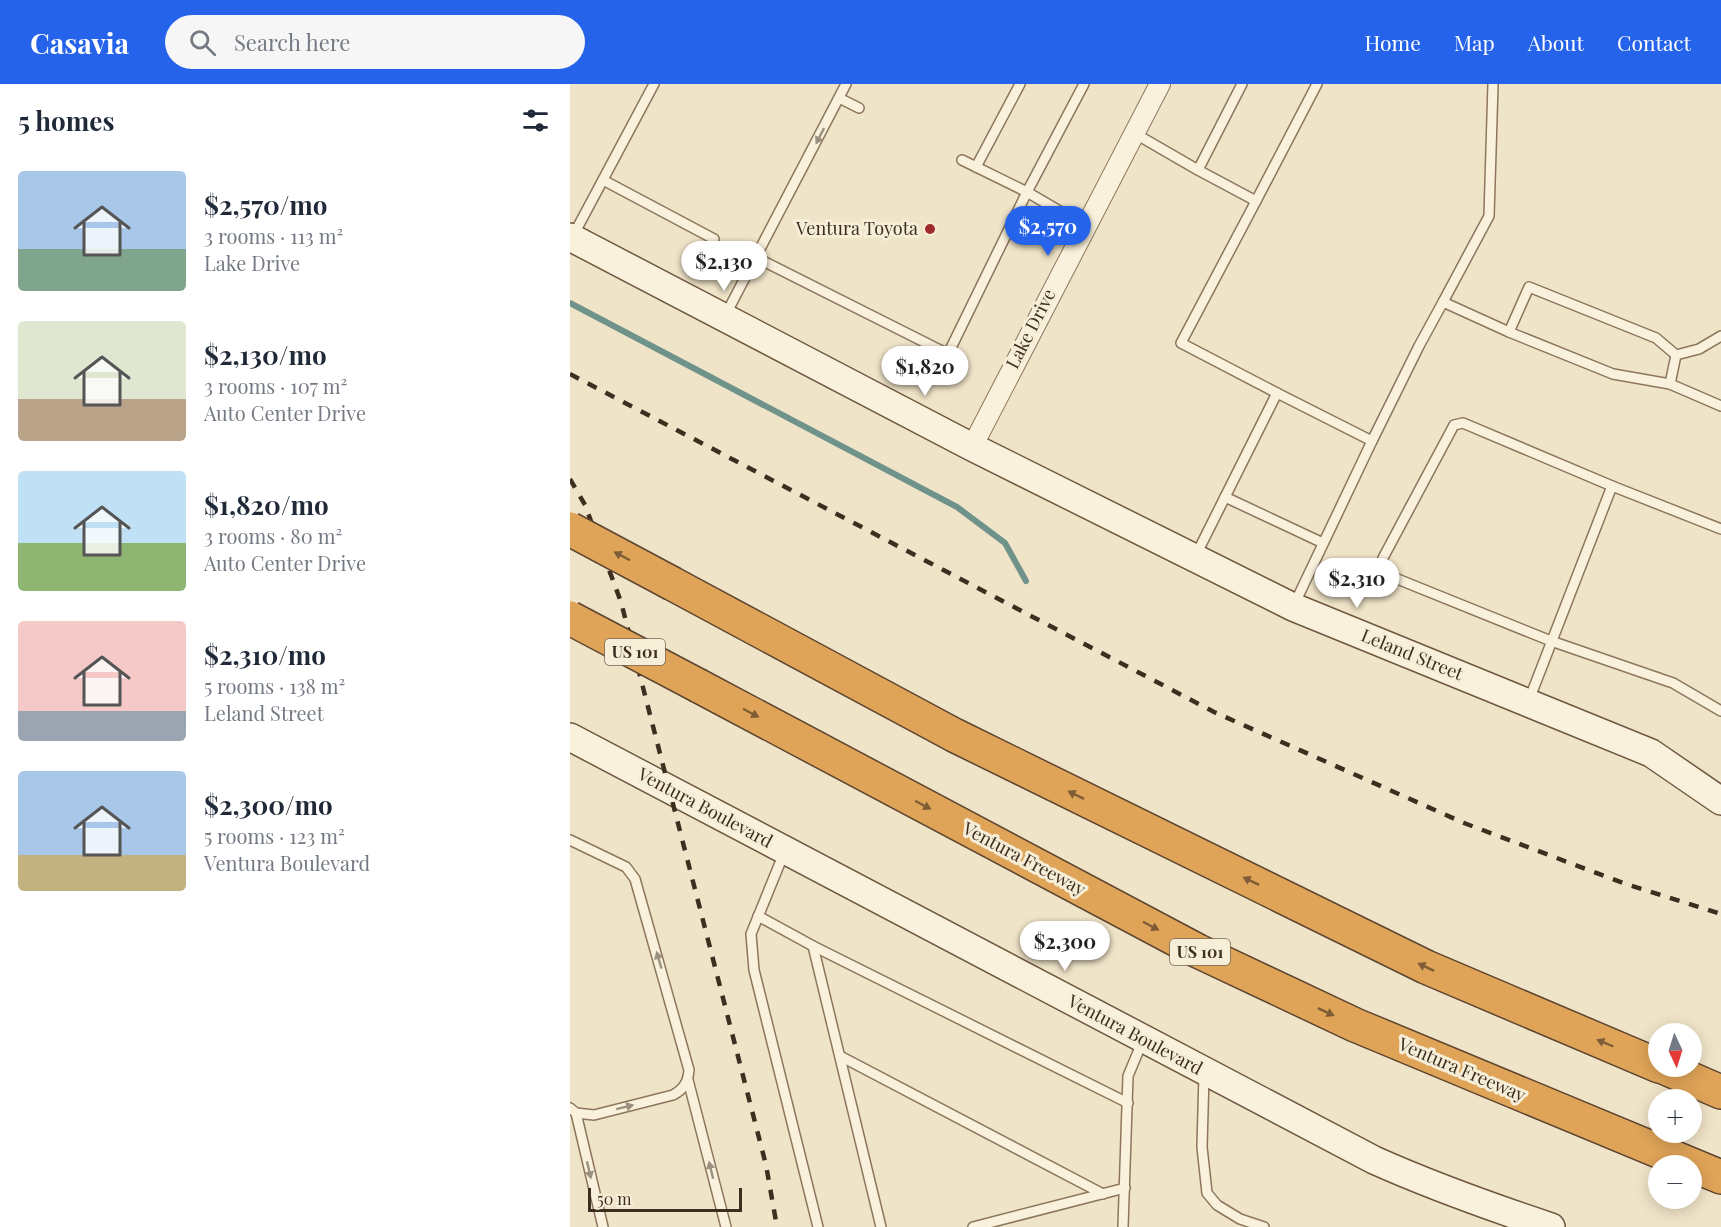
<!DOCTYPE html>
<html lang="en">
<head>
<meta charset="utf-8">
<style>
	body { margin:0; font-family:"Playfair Display",serif; background:#f6f6f7; color:#1f2937; height:100vh; display:flex; flex-direction:column; font-size:22px; white-space:nowrap }
	* { box-sizing:border-box; margin:0 }
	p { font-size:20px; color:#747a83 }
	.icon { flex:none; width:33px; height:33px; fill:none; stroke:currentColor; stroke-width:2; stroke-linecap:round; stroke-linejoin:round }
	.map { position:relative; flex:1; overflow:hidden }
	.side { display:flex; flex-direction:column; background:#fff; width:570px }
	.side>* { flex:none }
	.needle { width:39px; rotate:176deg }
	.buttons { position:absolute; left:1078px; top:939px; display:grid; gap:12px }
	.buttons a { display:grid; place-items:center; width:54px; height:54px; border-radius:50%; background:#fff; box-shadow:0 3px 15px #0003; font-size:30px }
	.scale { position:absolute; left:18px; bottom:15px; width:154px; box-sizing:border-box; padding-left:6px; border:3px solid #3d2e20; border-top:0; font-size:16px; line-height:21px; white-space:nowrap; color:#3d2e20; -webkit-text-stroke:4px #f7eed8; paint-order:stroke }
	.price { position:absolute; translate:-50% -51px; padding:0 14px; border-radius:21px; background:#fff; color:#222; font-size:20px; line-height:39px; filter:drop-shadow(0 2px 3px #0008) }
	.price::after { content:''; position:absolute; left:50%; top:36px; width:18px; height:14px; margin-left:-9px; background:inherit; clip-path:polygon(0 0,100% 0,50% 100%) }
	.price.active { background:#2563eb; color:#fff }
	ul { padding:0; list-style:none }
	li { display:flex; align-items:center; gap:18px; height:150px; padding:0 18px }
	li span { display:grid; place-items:center; flex:none; width:168px; height:120px; border-radius:6px; color:#555 }
	li>.icon { margin-inline-start:auto }
	span .icon { width:72px; height:72px; fill:#fffc; stroke-width:1 }
	li b { font-size:26px }
	h2 { display:flex; justify-content:space-between; align-items:center; height:72px; padding:0 18px; font-size:26px }
	header { display:flex; align-items:center; gap:36px; box-sizing:border-box; height:84px; padding:0 30px; background:#2563eb; color:#fff }
	header strong { font-size:28px }
	nav { display:flex; gap:33px; margin-inline-start:auto; font-size:21px }
	.search { width:420px; height:54px; background:#f6f6f7; display:flex; align-items:center; gap:15px; box-sizing:border-box; padding:0 21px; border-radius:33px; color:#747a83; font-size:22px }
	main { display:flex; flex:1; min-height:0 }
	.map>svg:first-child { display:block }
</style>
</head>
<body>
<header>
<strong>Casavia</strong>
<div class="search"><svg class="icon" aria-label="search" viewBox="0 0 24 24"><circle cx="10" cy="10" r="6"/><path d="M15 15l6 6"/></svg>Search here</div>
<nav><a>Home</a><a>Map</a><a>About</a><a>Contact</a></nav>
</header>
<main>
<section class="side">
<h2>5 homes<svg class="icon" aria-label="filters" viewBox="0 0 24 24"><path d="M4 7h16M4 17h16"/><circle cx="9" cy="7" r="2"/><circle cx="15" cy="17" r="2"/></svg></h2>
<ul>
<li><span style="background:linear-gradient(#a9c7e8 65%,#7fa58c 0)"><svg class="icon" aria-label="home" viewBox="0 0 24 24"><path d="M3 11l9-7 9 7M6 9v11h12V9"/></svg></span><div><b>$2,570/mo</b><p>3 rooms · 113 m²</p><p>Lake Drive</p></div></li>
<li><span style="background:linear-gradient(#dfe7d0 65%,#b9a48a 0)"><svg class="icon" aria-label="home" viewBox="0 0 24 24"><path d="M3 11l9-7 9 7M6 9v11h12V9"/></svg></span><div><b>$2,130/mo</b><p>3 rooms · 107 m²</p><p>Auto Center Drive</p></div></li>
<li><span style="background:linear-gradient(#bfe0f5 60%,#8fb573 0)"><svg class="icon" aria-label="home" viewBox="0 0 24 24"><path d="M3 11l9-7 9 7M6 9v11h12V9"/></svg></span><div><b>$1,820/mo</b><p>3 rooms · 80 m²</p><p>Auto Center Drive</p></div></li>
<li><span style="background:linear-gradient(#f6c9c9 75%,#9aa5b1 0)"><svg class="icon" aria-label="home" viewBox="0 0 24 24"><path d="M3 11l9-7 9 7M6 9v11h12V9"/></svg></span><div><b>$2,310/mo</b><p>5 rooms · 138 m²</p><p>Leland Street</p></div></li>
<li><span style="background:linear-gradient(#a9c7e8 70%,#c2b280 0)"><svg class="icon" aria-label="home" viewBox="0 0 24 24"><path d="M3 11l9-7 9 7M6 9v11h12V9"/></svg></span><div><b>$2,300/mo</b><p>5 rooms · 123 m²</p><p>Ventura Boulevard</p></div></li>
</ul>
</section>
<div class="map">
<svg width="1151" height="1143" viewBox="0 0 1151 1143">
	<rect width="100%" height="100%" fill="#f0e4c8"/>
	<g fill="none" stroke-linecap="round" stroke-linejoin="round">
		<!-- stream -->
		<polyline stroke="#6f938a" stroke-width="6" points="0,219 387,423 435,459 456,497"/>
		<defs>
			<g id="lane">
				<polyline points="514,0 457,108 515,142"/>
				<polyline points="269,14 289,24"/>
				<polyline points="564,49 628,86 686,117 611,259 707,309"/>
				<polyline points="406,83 450,0"/>
				<polyline points="628,86 672,0"/>
				<polyline points="33,96 144,155"/>
				<polyline points="686,117 747,0"/>
				<polyline points="3,152 84,0"/>
				<polyline points="185,173 378,270 457,108 392,76"/>
				<polyline points="873,218 919,132 923,0"/>
				<polyline points="155,232 276,0"/>
				<polyline points="939,248 1043,290 1100,300"/>
				<polyline points="1106,271 1100,300 1151,322"/>
				<polyline points="802,357 849,262 873,218 939,248 959,203 1086,254 1106,271 1129,265 1151,252"/>
				<polyline points="1042,402 893,339 884,341 813,474 811,483 815,490 981,557 1103,599 1151,627"/>
				<polyline points="655,413 753,459"/>
				<polyline points="626,471 707,309 802,357 724,521"/>
				<polyline points="959,616 1042,402 1151,445"/>
				<path d="M0,756L56,783L65,795L119,986C118,998 114,1005 103,1011L24,1031L6,1029L0,1024"/>
				<polyline points="214,769 181,850 184,886 248,1143"/>
				<polyline points="188,832 243,862 558,1019"/>
				<polyline points="243,862 311,1143"/>
				<polyline points="270,972 533,1110"/>
				<polyline points="634,990 632,1063 637,1109 647,1121 670,1135 694,1143"/>
				<polyline points="118,996 156,1143"/>
				<polyline points="6,1029 33,1143"/>
				<polyline points="403,1143 555,1104"/>
				<polyline points="553,1143 558,992 573,956"/>
			</g>
			<polyline id="street" points="402,363 590,0"/>
			<g id="secondary">
				<polyline points="0,153 402,363 723,523 1081,669 1151,717"/>
				<path d="M0,653L804,1076C862,1102 921,1123 981,1143"/>
			</g>
			<g id="highway">
				<polyline points="103,500 384,651 856,883 1089,982"/>
				<polyline points="129,602 628,867 785,941 1151,1093"/>
				<polyline points="1091,982 1151,1008"/>
			</g>
		</defs>
		<!-- lane casing -->
		<use href="#lane" stroke="#8d765c" stroke-width="12"/>
		<!-- street casing -->
		<use href="#street" stroke="#8d765c" stroke-width="22"/>
		<!-- secondary casing -->
		<use href="#secondary" stroke="#6f573f" stroke-width="30"/>
		<!-- highway casing -->
		<use href="#highway" stroke="#5b4430" stroke-width="36"/>
		<!-- lane -->
		<use href="#lane" stroke="#faf1dc" stroke-width="9"/>
		<!-- street -->
		<use href="#street" stroke="#faf1dc" stroke-width="20"/>
		<!-- secondary -->
		<use href="#secondary" stroke="#faf1dc" stroke-width="27"/>
		<!-- highway -->
		<use href="#highway" stroke="#e0a458" stroke-width="33"/>
		<!-- rail -->
		<g stroke="#3d2e20" stroke-width="4.5" stroke-dasharray="10 10" stroke-linecap="butt">
			<polyline points="0,290 644,628 894,739 1053,799 1151,830"/>
			<polyline points="0,395 15,421 51,518 196,1081 207,1143"/>
		</g>
		<defs>
			<g id="highway-bridge">
				<polyline points="0,445 103,500"/>
				<polyline points="0,534 129,602"/>
			</g>
		</defs>
		<!-- highway-bridge casing -->
		<use href="#highway-bridge" stroke="#5b4430" stroke-width="36" stroke-linecap="butt"/>
		<!-- highway-bridge -->
		<use href="#highway-bridge" stroke="#e0a458" stroke-width="33"/>
	</g>
	<!-- one-way arrows -->
	<defs><path id="oneway-solid" d="M-6-.8H1V-3.2L6.5 0L1 3.2V.8H-6Z" transform="scale(1.5)"/></defs>
	<g fill="#9c907e">
		<use href="#oneway-solid" transform="translate(250 52) rotate(117)"/>
		<use href="#oneway-solid" transform="translate(89 876) rotate(-106)"/>
		<use href="#oneway-solid" transform="translate(55 1023) rotate(-14)"/>
		<use href="#oneway-solid" transform="translate(19 1086) rotate(77)"/>
		<use href="#oneway-solid" transform="translate(141 1086) rotate(-104)"/>
	</g>
	<g fill="#7e5d36">
		<use href="#oneway-solid" transform="translate(52 472) rotate(-152)"/>
		<use href="#oneway-solid" transform="translate(181 629) rotate(28)"/>
		<use href="#oneway-solid" transform="translate(506 711) rotate(-154)"/>
		<use href="#oneway-solid" transform="translate(353 721) rotate(28)"/>
		<use href="#oneway-solid" transform="translate(681 797) rotate(-154)"/>
		<use href="#oneway-solid" transform="translate(581 842) rotate(28)"/>
		<use href="#oneway-solid" transform="translate(856 883) rotate(-155)"/>
		<use href="#oneway-solid" transform="translate(756 928) rotate(25)"/>
		<use href="#oneway-solid" transform="translate(1035 959) rotate(-157)"/>
	</g>
	<!-- markers -->
	<circle fill="#9e2a2b" stroke="#f7eed8" stroke-width="2" cx="360" cy="145" r="6"/>
	<g text-anchor="middle" stroke-width="6" stroke-linejoin="round" paint-order="stroke">
		<!-- shield labels -->
		<g fill="#f7eed8" stroke="#756857" stroke-width="1.5">
			<rect x="35" y="555" width="60" height="26" rx="4.5"/>
			<rect x="600" y="855" width="60" height="26" rx="4.5"/>
		</g>
		<g font-size="16" font-weight="bold" fill="#3d2e20">
			<text x="65" y="574">US 101</text>
			<text x="630" y="874">US 101</text>
		</g>
		<!-- poi labels -->
		<g font-size="18" fill="#3d2e20" stroke="#f7eed8" text-anchor="end">
			<text x="348" y="151">Ventura Toyota</text>
		</g>
		<!-- street labels -->
		<g font-size="18" fill="#3d2e20" stroke="#f7eed8">
			<text transform="translate(461 245) rotate(-63)" y="6">Lake Drive</text>
			<text transform="translate(842 571) rotate(22)" y="6">Leland Street</text>
			<text transform="translate(135 724) rotate(28)" y="6">Ventura Boulevard</text>
			<text transform="translate(454 775) rotate(28)" y="6">Ventura Freeway</text>
			<text transform="translate(565 951) rotate(28)" y="6">Ventura Boulevard</text>
			<text transform="translate(892 986) rotate(23)" y="6">Ventura Freeway</text>
		</g>
	</g>
</svg>
<div class="buttons">
<a><svg class="needle" viewBox="-14 -14 28 28"><path d="M0-13l5 13h-10z" fill="#e53935"/><path d="M0 13l5-13h-10z" fill="#747a83"/></svg></a>
<a>+</a>
<a>−</a>
</div>
<div class="scale">50 m</div>
<b class="price active" style="left:478px;top:173px">$2,570</b>
<b class="price" style="left:154px;top:208px">$2,130</b>
<b class="price" style="left:355px;top:313px">$1,820</b>
<b class="price" style="left:787px;top:525px">$2,310</b>
<b class="price" style="left:495px;top:888px">$2,300</b>
</div>
</main>
</body>
</html>
